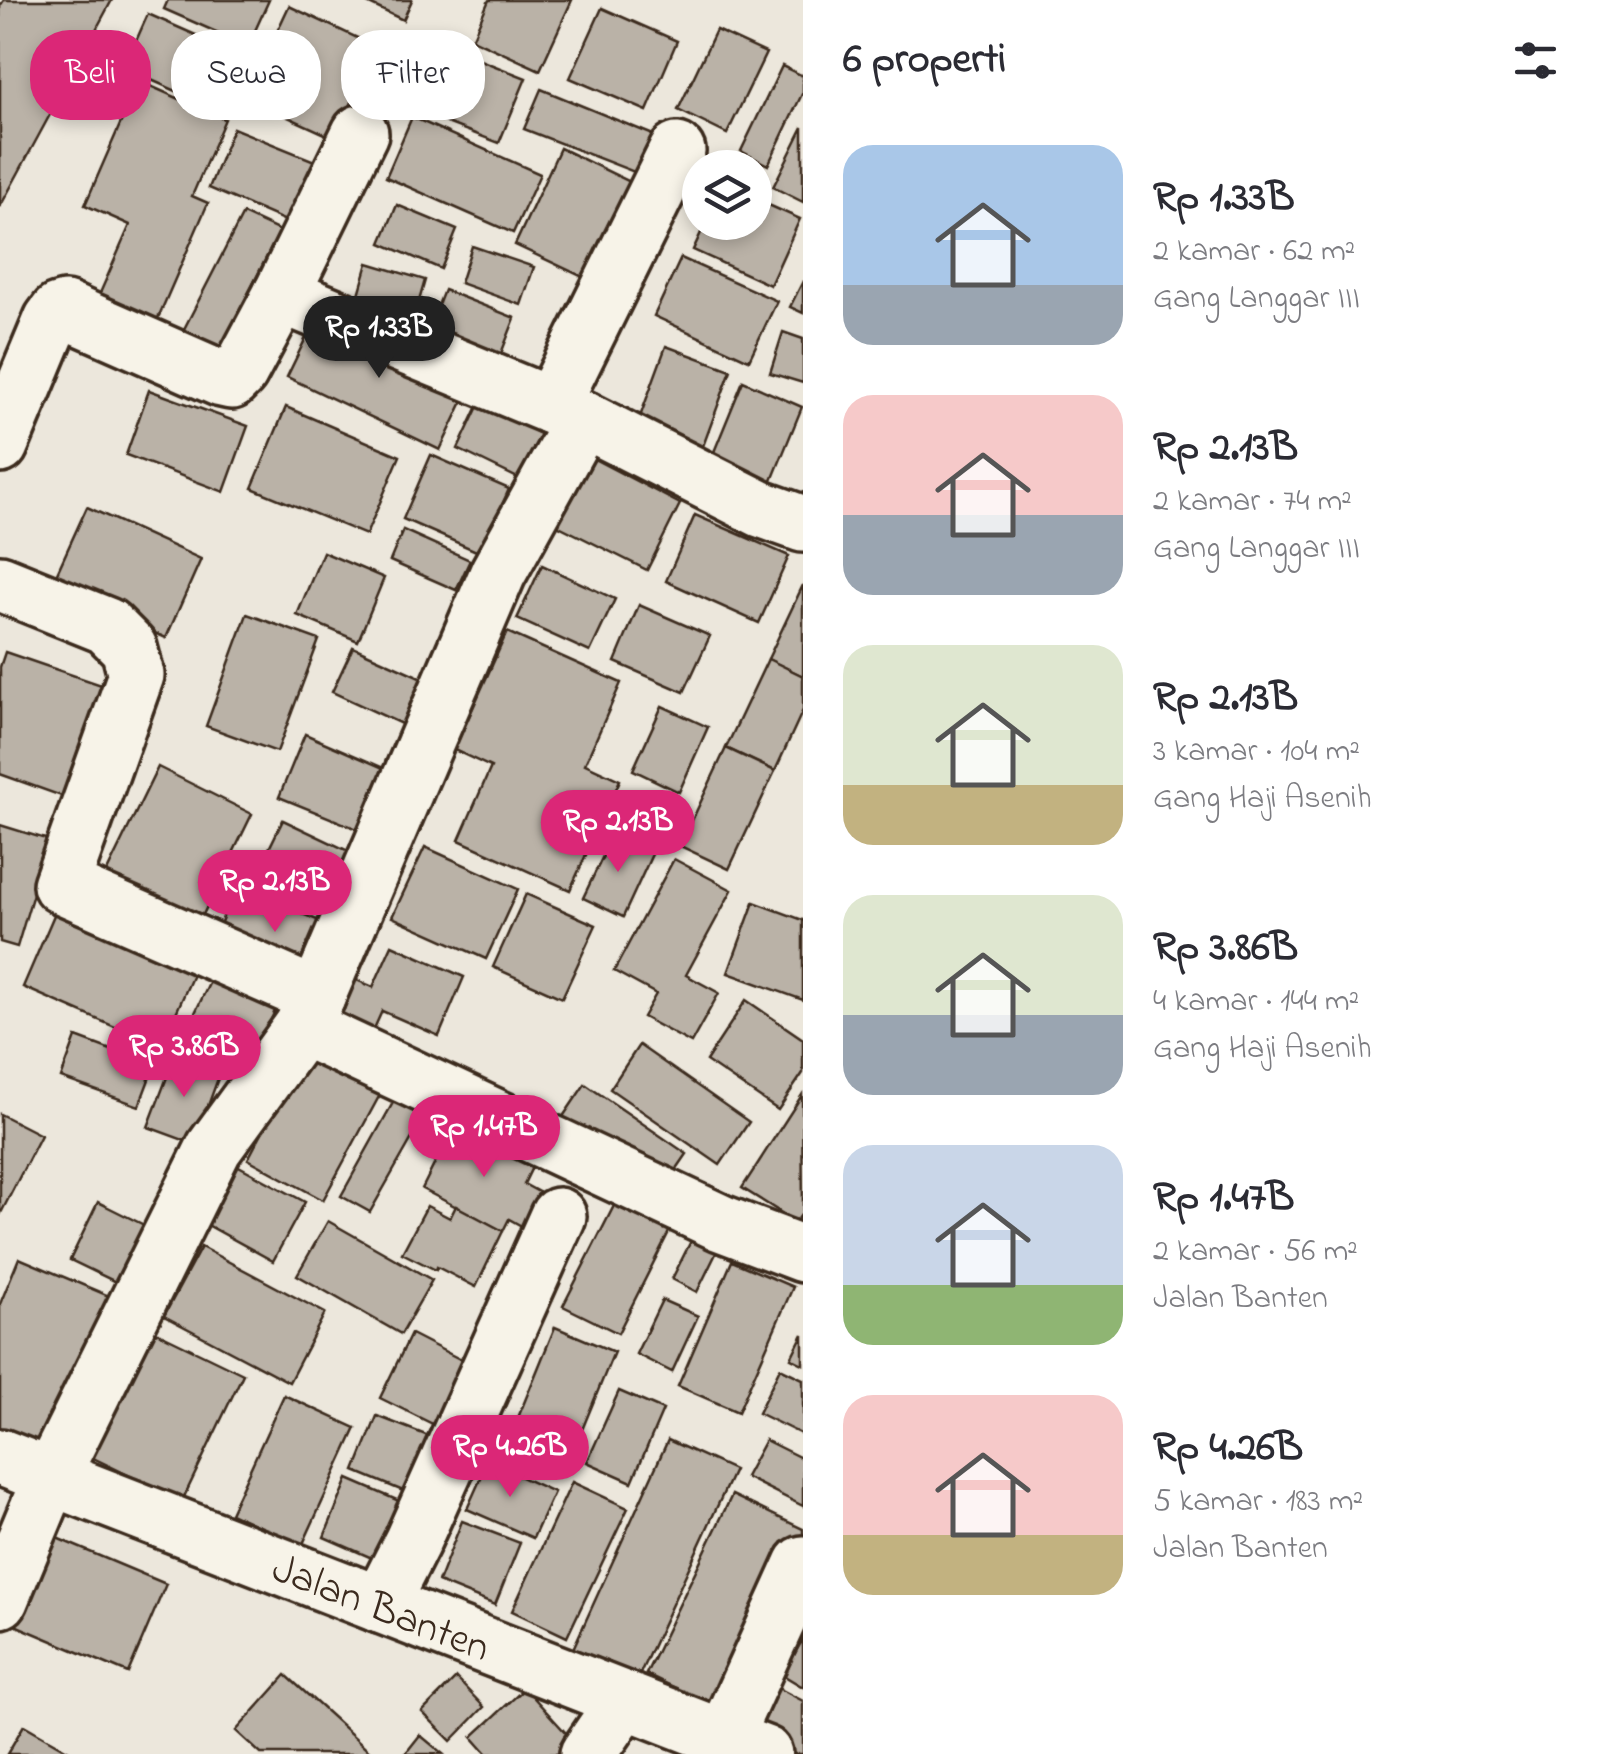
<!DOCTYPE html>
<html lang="id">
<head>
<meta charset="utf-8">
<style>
	body { margin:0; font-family:"Indie Flower",sans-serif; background:#f7f7f7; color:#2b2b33; height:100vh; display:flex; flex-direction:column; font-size:38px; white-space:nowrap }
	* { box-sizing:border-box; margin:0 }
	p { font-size:32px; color:#7c7c81 }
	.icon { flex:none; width:55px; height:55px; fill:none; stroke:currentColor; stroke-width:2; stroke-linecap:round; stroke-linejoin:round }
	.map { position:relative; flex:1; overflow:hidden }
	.drawer { display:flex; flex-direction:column; background:#fff; width:800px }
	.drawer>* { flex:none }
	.top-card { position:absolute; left:30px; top:30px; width:622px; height:90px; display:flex; gap:20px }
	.controls { position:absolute; left:682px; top:150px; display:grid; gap:20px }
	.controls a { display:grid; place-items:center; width:90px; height:90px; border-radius:50%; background:#fff; box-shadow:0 5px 15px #0003; font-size:50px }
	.price { position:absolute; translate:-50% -85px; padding:0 22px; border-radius:35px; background:#db2777; color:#fff; font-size:32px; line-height:65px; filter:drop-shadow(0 2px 5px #0008) }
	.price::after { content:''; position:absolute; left:50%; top:60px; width:30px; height:22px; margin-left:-15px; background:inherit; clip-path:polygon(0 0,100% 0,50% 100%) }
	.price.selected { background:#222; color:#fff }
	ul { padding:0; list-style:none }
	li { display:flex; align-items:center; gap:30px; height:250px; padding:0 40px }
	li span { display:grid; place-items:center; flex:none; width:280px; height:200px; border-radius:30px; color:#555 }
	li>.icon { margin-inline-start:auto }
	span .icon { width:120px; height:120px; fill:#fffc; stroke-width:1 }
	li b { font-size:42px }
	h2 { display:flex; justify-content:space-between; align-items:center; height:120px; padding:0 40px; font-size:42px }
	.pill { padding:0 35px; border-radius:40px; background:#fff; box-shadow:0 5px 15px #0003; font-size:35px; line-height:90px }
	.pill.selected { background:#db2777; color:#fff }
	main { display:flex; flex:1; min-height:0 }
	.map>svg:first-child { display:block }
</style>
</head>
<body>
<main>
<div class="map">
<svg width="803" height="1754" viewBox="0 0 803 1754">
	<rect width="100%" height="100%" fill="#ece7dc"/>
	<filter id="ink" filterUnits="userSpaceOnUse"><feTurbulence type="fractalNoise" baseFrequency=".01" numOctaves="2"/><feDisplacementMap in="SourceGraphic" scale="20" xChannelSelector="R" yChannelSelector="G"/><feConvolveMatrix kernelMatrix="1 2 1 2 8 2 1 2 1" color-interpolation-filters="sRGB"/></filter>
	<g filter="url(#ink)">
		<!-- building -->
		<g fill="#bab2a7" stroke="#3b2a1e" stroke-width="2.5">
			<polygon points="4,0 112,0 0,207 0,6"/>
			<polygon points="168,0 269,0 248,46 164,9"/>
			<polygon points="361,0 412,0 403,20"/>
			<polygon points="489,0 572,0 540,70 472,39"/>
			<polygon points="289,6 377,47 334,138 246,98"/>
			<polygon points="602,8 677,41 647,111 570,78"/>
			<polygon points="148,14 232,51 208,105 124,68"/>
			<polygon points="716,30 766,53 727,134 678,110"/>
			<polygon points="457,51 526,78 499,143 431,117"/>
			<polygon points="782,66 803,76 803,92 768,165 741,151"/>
			<polygon points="139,81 225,119 192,196 208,203 155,325 97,300 130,225 85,205"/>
			<polygon points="541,89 663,139 647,177 524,129"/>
			<polygon points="412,117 540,174 513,233 386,177"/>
			<polygon points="803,127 803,202 773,187"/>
			<polygon points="233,128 327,166 302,228 209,188"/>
			<polygon points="560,148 647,190 602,286 515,245"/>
			<polygon points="755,199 800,219 770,285 693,250 706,222 755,222"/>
			<polygon points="397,205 457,230 441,269 381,243"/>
			<polygon points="243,214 280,231 220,349 183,331"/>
			<polygon points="472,246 534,267 521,305 460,283"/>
			<polygon points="681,258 777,301 749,360 654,316"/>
			<polygon points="368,263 425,280 409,336 352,319"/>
			<polygon points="803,281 803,313 790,307"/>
			<polygon points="444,290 515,318 495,369 424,341"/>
			<polygon points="318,313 471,385 440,450 287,377"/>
			<polygon points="783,332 803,339 803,383 770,373"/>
			<polygon points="666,346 731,370 702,449 637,425"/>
			<polygon points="743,381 802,407 767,493 707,469"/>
			<polygon points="488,385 561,421 530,484 458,449"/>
			<polygon points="149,390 248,426 224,492 126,455"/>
			<polygon points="286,407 400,456 366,535 252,488"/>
			<polygon points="431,455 509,489 481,553 403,519"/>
			<polygon points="592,458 680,504 647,570 557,525"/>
			<polygon points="87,507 201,559 166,638 51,586"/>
			<polygon points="695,515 789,556 759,623 666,581"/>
			<polygon points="403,530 470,560 456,590 390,561"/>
			<polygon points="323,552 384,578 358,641 297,615"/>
			<polygon points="542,565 615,599 590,652 517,619"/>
			<polygon points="803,585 803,676 768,659"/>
			<polygon points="639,605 710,636 684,692 615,662"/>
			<polygon points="247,614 319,640 277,752 206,726"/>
			<polygon points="507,632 621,683 585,764 620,780 570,890 459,840 491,767 454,750"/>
			<polygon points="353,647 431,682 410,728 332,692"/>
			<polygon points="5,652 122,692 81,803 0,774 0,667"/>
			<polygon points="768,659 803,676 803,710 775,771 726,748"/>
			<polygon points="662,706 708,727 679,792 633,770"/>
			<polygon points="305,734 388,770 362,831 279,797"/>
			<polygon points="726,748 775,771 729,869 680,846"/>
			<polygon points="158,767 252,814 196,929 102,882"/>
			<polygon points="283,820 359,856 337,903 260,867"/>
			<polygon points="0,825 49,840 17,947 0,942"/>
			<polygon points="614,833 653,852 623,917 583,898"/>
			<polygon points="425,847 518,889 486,959 392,917"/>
			<polygon points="674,859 732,890 686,975 719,993 691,1043 643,1017 656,994 614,971"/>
			<polygon points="235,887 337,928 315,983 213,942"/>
			<polygon points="526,894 596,925 562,998 493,967"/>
			<polygon points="60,901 199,961 161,1047 23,987"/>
			<polygon points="754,902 803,920 803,1000 728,973"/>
			<polygon points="392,945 464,977 439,1036 382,1011 365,1049 321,1031 345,975 373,987"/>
			<polygon points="217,967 282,996 247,1070 182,1040"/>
			<polygon points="746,1000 803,1039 803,1073 778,1110 706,1061"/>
			<polygon points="76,1037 154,1066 139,1106 61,1078"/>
			<polygon points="313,1037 389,1078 323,1200 248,1159"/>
			<polygon points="639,1045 749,1122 720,1165 610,1089"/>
			<polygon points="175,1056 220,1073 194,1144 148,1127"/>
			<polygon points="585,1084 687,1154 661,1192 560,1121"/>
			<polygon points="802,1095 803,1212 796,1222 742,1188"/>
			<polygon points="394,1101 424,1117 370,1212 341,1196"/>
			<polygon points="0,1114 41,1135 0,1215"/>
			<polygon points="455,1123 534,1163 524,1184 544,1195 527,1229 509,1219 503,1231 422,1189"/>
			<polygon points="224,1158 305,1202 273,1261 193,1217"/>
			<polygon points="621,1192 675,1220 618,1333 563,1306"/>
			<polygon points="98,1202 150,1228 122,1285 70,1260"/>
			<polygon points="427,1206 450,1218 456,1206 503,1231 476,1287 437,1267 436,1270 402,1253"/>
			<polygon points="702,1219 727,1231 697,1292 672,1279"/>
			<polygon points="328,1221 432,1280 401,1334 297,1275"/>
			<polygon points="201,1247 325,1313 289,1382 164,1316"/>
			<polygon points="19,1258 116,1299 51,1451 0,1429 0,1304"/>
			<polygon points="732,1261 793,1287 738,1412 678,1386"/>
			<polygon points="662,1300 698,1316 672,1372 636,1354"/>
			<polygon points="144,1326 243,1374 182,1501 83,1453"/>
			<polygon points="555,1327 614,1352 563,1476 504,1452"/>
			<polygon points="411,1334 477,1368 445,1430 380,1398"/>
			<polygon points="803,1334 803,1364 791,1358"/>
			<polygon points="780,1368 803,1379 803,1435 758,1413"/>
			<polygon points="619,1391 663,1410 632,1482 587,1462"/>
			<polygon points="284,1395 356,1428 302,1546 230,1513"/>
			<polygon points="377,1416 431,1437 408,1493 355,1471"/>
			<polygon points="668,1440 734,1470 637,1680 572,1651"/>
			<polygon points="765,1440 803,1459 803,1506 745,1477"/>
			<polygon points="488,1462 554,1492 533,1538 467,1509"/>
			<polygon points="348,1479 413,1507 388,1565 324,1537"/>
			<polygon points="572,1482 628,1508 567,1637 512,1611"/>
			<polygon points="732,1495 803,1529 803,1552 725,1712 646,1674"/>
			<polygon points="462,1521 520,1543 495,1605 438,1582"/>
			<polygon points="40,1531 166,1584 128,1673 3,1620"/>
			<polygon points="803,1639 803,1687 783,1675"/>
			<polygon points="286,1675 373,1754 261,1754 236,1731"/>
			<polygon points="456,1678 484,1707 451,1741 422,1712"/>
			<polygon points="525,1688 575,1743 563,1754 487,1754 472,1737"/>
			<polygon points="778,1688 803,1701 803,1754 792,1754 754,1735"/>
			<polygon points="24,1725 74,1754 7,1754"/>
			<polygon points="420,1735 443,1754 405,1754"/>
		</g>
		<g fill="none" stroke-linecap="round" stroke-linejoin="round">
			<defs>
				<g id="minor">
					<polyline points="281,295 583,419 761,509 803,524"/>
					<polyline points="551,406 677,151"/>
					<polyline points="0,445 52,320 58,312 65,310 222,379 231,381 240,372 281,295 360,133"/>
					<polyline points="0,583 107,626 129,648 136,675 61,885 317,997"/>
					<polyline points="302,1027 721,1223 803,1254"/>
					<path id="s1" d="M0,1457L764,1754"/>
					<polyline points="0,1600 51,1477 214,1148 302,1027 317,997 498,573 583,419"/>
					<polyline points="380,1605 412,1542 558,1216"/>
					<polyline points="724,1738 803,1564"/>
					<polyline points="588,1754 625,1700"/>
				</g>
			</defs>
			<!-- minor casing -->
			<use href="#minor" stroke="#3b2a1e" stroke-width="62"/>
			<!-- minor -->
			<use href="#minor" stroke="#f7f3e8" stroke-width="55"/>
		</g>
	</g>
	<g text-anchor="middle" stroke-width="9" stroke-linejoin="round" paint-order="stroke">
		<!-- street labels -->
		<g font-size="42" fill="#3b2a1e" stroke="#f7f3e8">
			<text dy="15" stroke="none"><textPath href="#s1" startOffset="410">Jalan Banten</textPath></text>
		</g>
	</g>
</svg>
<div class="controls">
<a><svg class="icon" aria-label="layers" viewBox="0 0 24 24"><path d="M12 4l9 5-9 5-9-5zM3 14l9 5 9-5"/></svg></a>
</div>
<b class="price selected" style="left:379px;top:381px">Rp 1.33B</b>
<b class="price" style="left:618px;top:875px">Rp 2.13B</b>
<b class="price" style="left:275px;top:935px">Rp 2.13B</b>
<b class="price" style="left:184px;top:1100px">Rp 3.86B</b>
<b class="price" style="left:484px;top:1180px">Rp 1.47B</b>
<b class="price" style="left:510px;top:1500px">Rp 4.26B</b>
<div class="top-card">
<a class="pill selected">Beli</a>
<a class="pill">Sewa</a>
<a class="pill">Filter</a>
</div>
</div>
<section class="drawer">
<h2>6 properti<svg class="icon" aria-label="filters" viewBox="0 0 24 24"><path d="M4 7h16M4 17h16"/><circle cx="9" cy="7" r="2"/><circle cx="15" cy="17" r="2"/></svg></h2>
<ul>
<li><span style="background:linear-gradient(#a9c7e8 70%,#9aa5b1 0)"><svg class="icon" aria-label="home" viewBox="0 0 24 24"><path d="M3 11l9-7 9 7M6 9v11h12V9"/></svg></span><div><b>Rp 1.33B</b><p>2 kamar · 62 m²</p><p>Gang Langgar III</p></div></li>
<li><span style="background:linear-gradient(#f6c9c9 60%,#9aa5b1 0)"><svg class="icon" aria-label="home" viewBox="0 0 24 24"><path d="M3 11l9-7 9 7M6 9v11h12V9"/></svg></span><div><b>Rp 2.13B</b><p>2 kamar · 74 m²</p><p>Gang Langgar III</p></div></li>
<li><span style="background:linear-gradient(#dfe7d0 70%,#c2b280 0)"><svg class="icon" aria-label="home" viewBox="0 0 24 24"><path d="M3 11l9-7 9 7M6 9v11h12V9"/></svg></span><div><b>Rp 2.13B</b><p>3 kamar · 104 m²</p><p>Gang Haji Asenih</p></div></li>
<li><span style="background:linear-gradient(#dfe7d0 60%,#9aa5b1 0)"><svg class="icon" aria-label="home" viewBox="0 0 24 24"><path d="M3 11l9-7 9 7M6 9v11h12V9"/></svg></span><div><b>Rp 3.86B</b><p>4 kamar · 144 m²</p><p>Gang Haji Asenih</p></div></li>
<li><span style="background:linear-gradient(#c9d6e8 70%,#8fb573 0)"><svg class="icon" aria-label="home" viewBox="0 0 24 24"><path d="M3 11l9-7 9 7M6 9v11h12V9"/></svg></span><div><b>Rp 1.47B</b><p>2 kamar · 56 m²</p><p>Jalan Banten</p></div></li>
<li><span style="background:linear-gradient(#f6c9c9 70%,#c2b280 0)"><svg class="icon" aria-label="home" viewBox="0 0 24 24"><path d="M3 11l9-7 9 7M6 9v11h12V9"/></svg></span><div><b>Rp 4.26B</b><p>5 kamar · 183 m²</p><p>Jalan Banten</p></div></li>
</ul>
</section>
</main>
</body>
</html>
